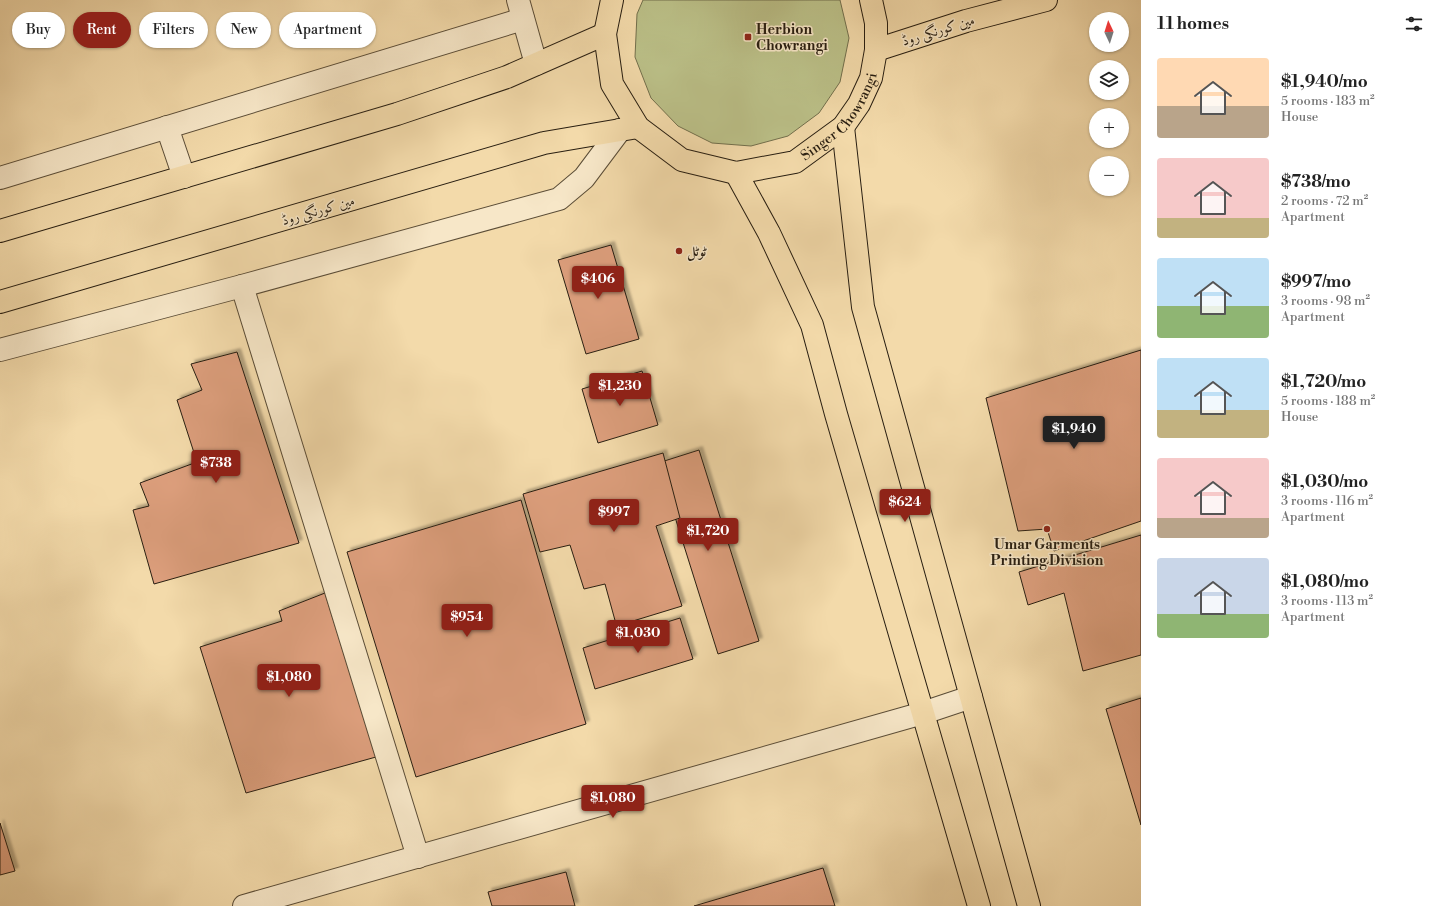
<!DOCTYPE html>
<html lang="en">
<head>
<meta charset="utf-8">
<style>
	body { margin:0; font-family:"Libre Bodoni",Amiri,serif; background:#f6f6f6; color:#222; height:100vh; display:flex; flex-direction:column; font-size:15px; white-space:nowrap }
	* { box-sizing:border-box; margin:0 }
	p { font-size:13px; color:#767676 }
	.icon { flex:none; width:22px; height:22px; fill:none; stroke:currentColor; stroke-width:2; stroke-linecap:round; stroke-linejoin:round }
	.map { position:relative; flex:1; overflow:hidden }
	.panel { display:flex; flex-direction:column; background:#fff; width:300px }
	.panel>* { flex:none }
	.hud { position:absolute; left:12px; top:12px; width:380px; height:36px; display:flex; gap:8px }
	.needle { width:26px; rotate:356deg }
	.buttons { position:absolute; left:1089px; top:12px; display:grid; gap:8px }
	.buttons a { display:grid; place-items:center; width:40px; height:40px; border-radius:50%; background:#fff; box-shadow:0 1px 3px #0004; font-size:20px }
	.price { position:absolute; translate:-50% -34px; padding:0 9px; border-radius:4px; background:#8f2418; color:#fff; font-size:13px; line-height:26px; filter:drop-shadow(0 1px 2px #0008) }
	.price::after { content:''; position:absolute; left:50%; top:24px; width:12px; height:9px; margin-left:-6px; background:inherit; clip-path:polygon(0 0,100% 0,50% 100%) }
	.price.on { background:#222; color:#fff }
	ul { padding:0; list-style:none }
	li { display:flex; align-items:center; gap:12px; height:100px; padding:0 16px }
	li span { display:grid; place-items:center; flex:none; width:112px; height:80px; border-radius:4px; color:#555 }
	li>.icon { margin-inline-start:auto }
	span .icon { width:48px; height:48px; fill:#fffc; stroke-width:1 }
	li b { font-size:17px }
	h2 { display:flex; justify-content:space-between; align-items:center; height:48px; padding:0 16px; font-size:17px }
	.tag { padding:0 14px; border-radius:18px; background:#fff; box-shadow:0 1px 3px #0004; font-size:14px; line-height:36px }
	.tag.on { background:#8f2418; color:#fff }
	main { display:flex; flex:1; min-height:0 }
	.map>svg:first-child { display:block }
</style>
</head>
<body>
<main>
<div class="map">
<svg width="1141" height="906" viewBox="0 0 1141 906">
	<defs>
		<filter id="shadow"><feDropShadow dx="3.5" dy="-3.5" stdDeviation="1" flood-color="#0004"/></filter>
	</defs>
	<rect width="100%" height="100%" fill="#f3daaa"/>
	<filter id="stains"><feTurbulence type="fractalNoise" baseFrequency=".005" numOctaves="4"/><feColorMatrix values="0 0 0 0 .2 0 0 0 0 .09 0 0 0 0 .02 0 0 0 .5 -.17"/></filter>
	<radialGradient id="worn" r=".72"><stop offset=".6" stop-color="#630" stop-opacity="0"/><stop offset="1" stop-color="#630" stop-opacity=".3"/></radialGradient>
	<!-- green -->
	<polygon fill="#bbc088" stroke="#726f4c" points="643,0 840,0 849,38 840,82 819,113 788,136 751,146 712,143 678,126 651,98 635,57 637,14"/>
	<!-- building -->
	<g fill="#dc9e7c" stroke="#281e11" filter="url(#shadow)">
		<polygon points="611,245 639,339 586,354 558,260"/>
		<polygon points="1141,350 1141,521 1054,551 1047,529 1018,531 986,398"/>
		<polygon points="237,352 299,543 154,584 133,510 149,506 140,483 197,462 177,400 202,390 191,364"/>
		<polygon points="642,371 658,425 598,443 582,389"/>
		<polygon points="699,450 759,641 718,654 658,463"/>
		<polygon points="663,453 680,518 656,526 682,606 633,621 616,624 605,584 584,589 570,545 540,552 523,494"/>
		<polygon points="521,500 586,724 416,777 347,552"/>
		<polygon points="1141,535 1141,655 1083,671 1064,593 1028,605 1019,572"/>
		<polygon points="325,593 376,757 246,793 200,647 282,621 279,611"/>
		<polygon points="680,618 693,659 595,689 583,648"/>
		<polygon points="1141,698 1141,825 1106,709"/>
		<polygon points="0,823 15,871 0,875"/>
		<polygon points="823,868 835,906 694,906"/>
		<polygon points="566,872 575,906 492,906 488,892"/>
	</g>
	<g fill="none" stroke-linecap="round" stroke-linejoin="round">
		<defs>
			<g id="minor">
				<polyline points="518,0 536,64"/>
				<polyline points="167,127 184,177"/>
				<polyline points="0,178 523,19"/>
				<polyline points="242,286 418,857"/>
				<polyline points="0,350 242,286 559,199 584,178 620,130"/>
				<polyline points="244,906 923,713 971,697"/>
			</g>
			<g id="major">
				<path id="s1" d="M612,0L605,34L612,84L638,127L682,160L736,173L795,162L843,127L859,104L871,78L876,50V23L871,0"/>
				<polyline points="876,50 966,21 1046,0"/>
				<polyline points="843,127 863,307 1029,906"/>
				<polyline points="736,173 769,233 812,325 836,414 979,906"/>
				<polyline points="0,231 397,114 507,77 605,34"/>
				<polyline points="0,302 544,143 638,127"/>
			</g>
		</defs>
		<!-- minor casing -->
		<use href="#minor" stroke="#5b4d37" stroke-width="24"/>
		<!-- major casing -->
		<use href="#major" stroke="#281e11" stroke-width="24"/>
		<!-- minor -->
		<use href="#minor" stroke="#f7e7c8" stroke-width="22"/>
		<!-- major -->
		<use href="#major" stroke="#f3daaa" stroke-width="22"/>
	</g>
	<!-- markers -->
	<g fill="#8f2418" stroke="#f7e7c8" stroke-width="1.5">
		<rect x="744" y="33" width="8" height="8" rx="2"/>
		<circle cx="679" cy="251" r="4"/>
		<circle cx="1047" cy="529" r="4"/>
	</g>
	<g text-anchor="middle" stroke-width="3" stroke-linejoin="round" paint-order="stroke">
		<!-- poi labels -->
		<g font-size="14" font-weight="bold" fill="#281e11" stroke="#f7e7c8" text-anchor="start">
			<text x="756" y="34">Herbion<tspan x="756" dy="16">Chowrangi</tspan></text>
			<text x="687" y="256">ٹوٹل</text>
			<text x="1047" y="549" text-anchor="middle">Umar Garments<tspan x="1047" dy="16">Printing Division</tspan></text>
		</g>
		<!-- street labels -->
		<g font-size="14" fill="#281e11" stroke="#f7e7c8">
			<text transform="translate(938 30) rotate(-17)" y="5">مین کورنگی روڈ</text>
			<text dy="5" stroke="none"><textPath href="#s1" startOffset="371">Singer Chowrangi</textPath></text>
			<text transform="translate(318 210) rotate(-16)" y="5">مین کورنگی روڈ</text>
		</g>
	</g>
	<rect width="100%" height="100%" filter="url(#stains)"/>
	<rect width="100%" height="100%" fill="url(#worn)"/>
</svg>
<div class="buttons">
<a><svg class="needle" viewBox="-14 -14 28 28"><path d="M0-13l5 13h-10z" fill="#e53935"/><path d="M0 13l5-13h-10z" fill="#767676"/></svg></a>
<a><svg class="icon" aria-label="layers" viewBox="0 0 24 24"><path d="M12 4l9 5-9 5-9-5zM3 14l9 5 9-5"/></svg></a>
<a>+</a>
<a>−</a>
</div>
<b class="price" style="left:598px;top:300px">$406</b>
<b class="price" style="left:620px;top:407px">$1,230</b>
<b class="price on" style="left:1074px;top:450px">$1,940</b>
<b class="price" style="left:216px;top:484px">$738</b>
<b class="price" style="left:905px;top:523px">$624</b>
<b class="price" style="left:614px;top:533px">$997</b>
<b class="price" style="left:708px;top:552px">$1,720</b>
<b class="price" style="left:467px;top:638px">$954</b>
<b class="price" style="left:638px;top:654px">$1,030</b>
<b class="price" style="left:289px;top:698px">$1,080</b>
<b class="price" style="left:613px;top:819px">$1,080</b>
<div class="hud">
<a class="tag">Buy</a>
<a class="tag on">Rent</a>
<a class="tag">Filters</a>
<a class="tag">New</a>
<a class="tag">Apartment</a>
</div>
</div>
<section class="panel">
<h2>11 homes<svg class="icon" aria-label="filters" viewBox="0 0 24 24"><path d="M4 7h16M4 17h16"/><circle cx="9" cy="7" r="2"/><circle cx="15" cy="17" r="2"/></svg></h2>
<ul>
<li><span style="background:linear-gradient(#ffd9b3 60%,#b9a48a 0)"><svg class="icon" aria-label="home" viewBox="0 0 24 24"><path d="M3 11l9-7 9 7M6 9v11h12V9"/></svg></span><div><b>$1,940/mo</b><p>5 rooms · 183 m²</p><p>House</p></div></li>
<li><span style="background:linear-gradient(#f6c9c9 75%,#c2b280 0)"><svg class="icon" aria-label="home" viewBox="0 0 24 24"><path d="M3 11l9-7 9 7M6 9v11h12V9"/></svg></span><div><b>$738/mo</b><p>2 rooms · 72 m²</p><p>Apartment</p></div></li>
<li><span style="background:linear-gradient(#bfe0f5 60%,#8fb573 0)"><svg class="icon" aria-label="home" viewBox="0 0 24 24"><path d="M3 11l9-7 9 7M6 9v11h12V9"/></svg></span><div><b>$997/mo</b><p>3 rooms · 98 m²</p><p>Apartment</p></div></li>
<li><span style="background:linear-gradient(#bfe0f5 65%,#c2b280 0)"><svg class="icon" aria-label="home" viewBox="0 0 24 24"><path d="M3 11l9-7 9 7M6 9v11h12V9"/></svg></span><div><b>$1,720/mo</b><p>5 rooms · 188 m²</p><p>House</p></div></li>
<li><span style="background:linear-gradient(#f6c9c9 75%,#b9a48a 0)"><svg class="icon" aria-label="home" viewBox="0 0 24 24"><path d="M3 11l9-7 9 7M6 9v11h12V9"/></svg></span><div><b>$1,030/mo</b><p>3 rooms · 116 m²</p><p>Apartment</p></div></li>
<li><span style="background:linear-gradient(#c9d6e8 70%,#8fb573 0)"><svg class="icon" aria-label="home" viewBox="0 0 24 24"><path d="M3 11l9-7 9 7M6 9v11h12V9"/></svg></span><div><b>$1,080/mo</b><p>3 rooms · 113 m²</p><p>Apartment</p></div></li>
</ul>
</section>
</main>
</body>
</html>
